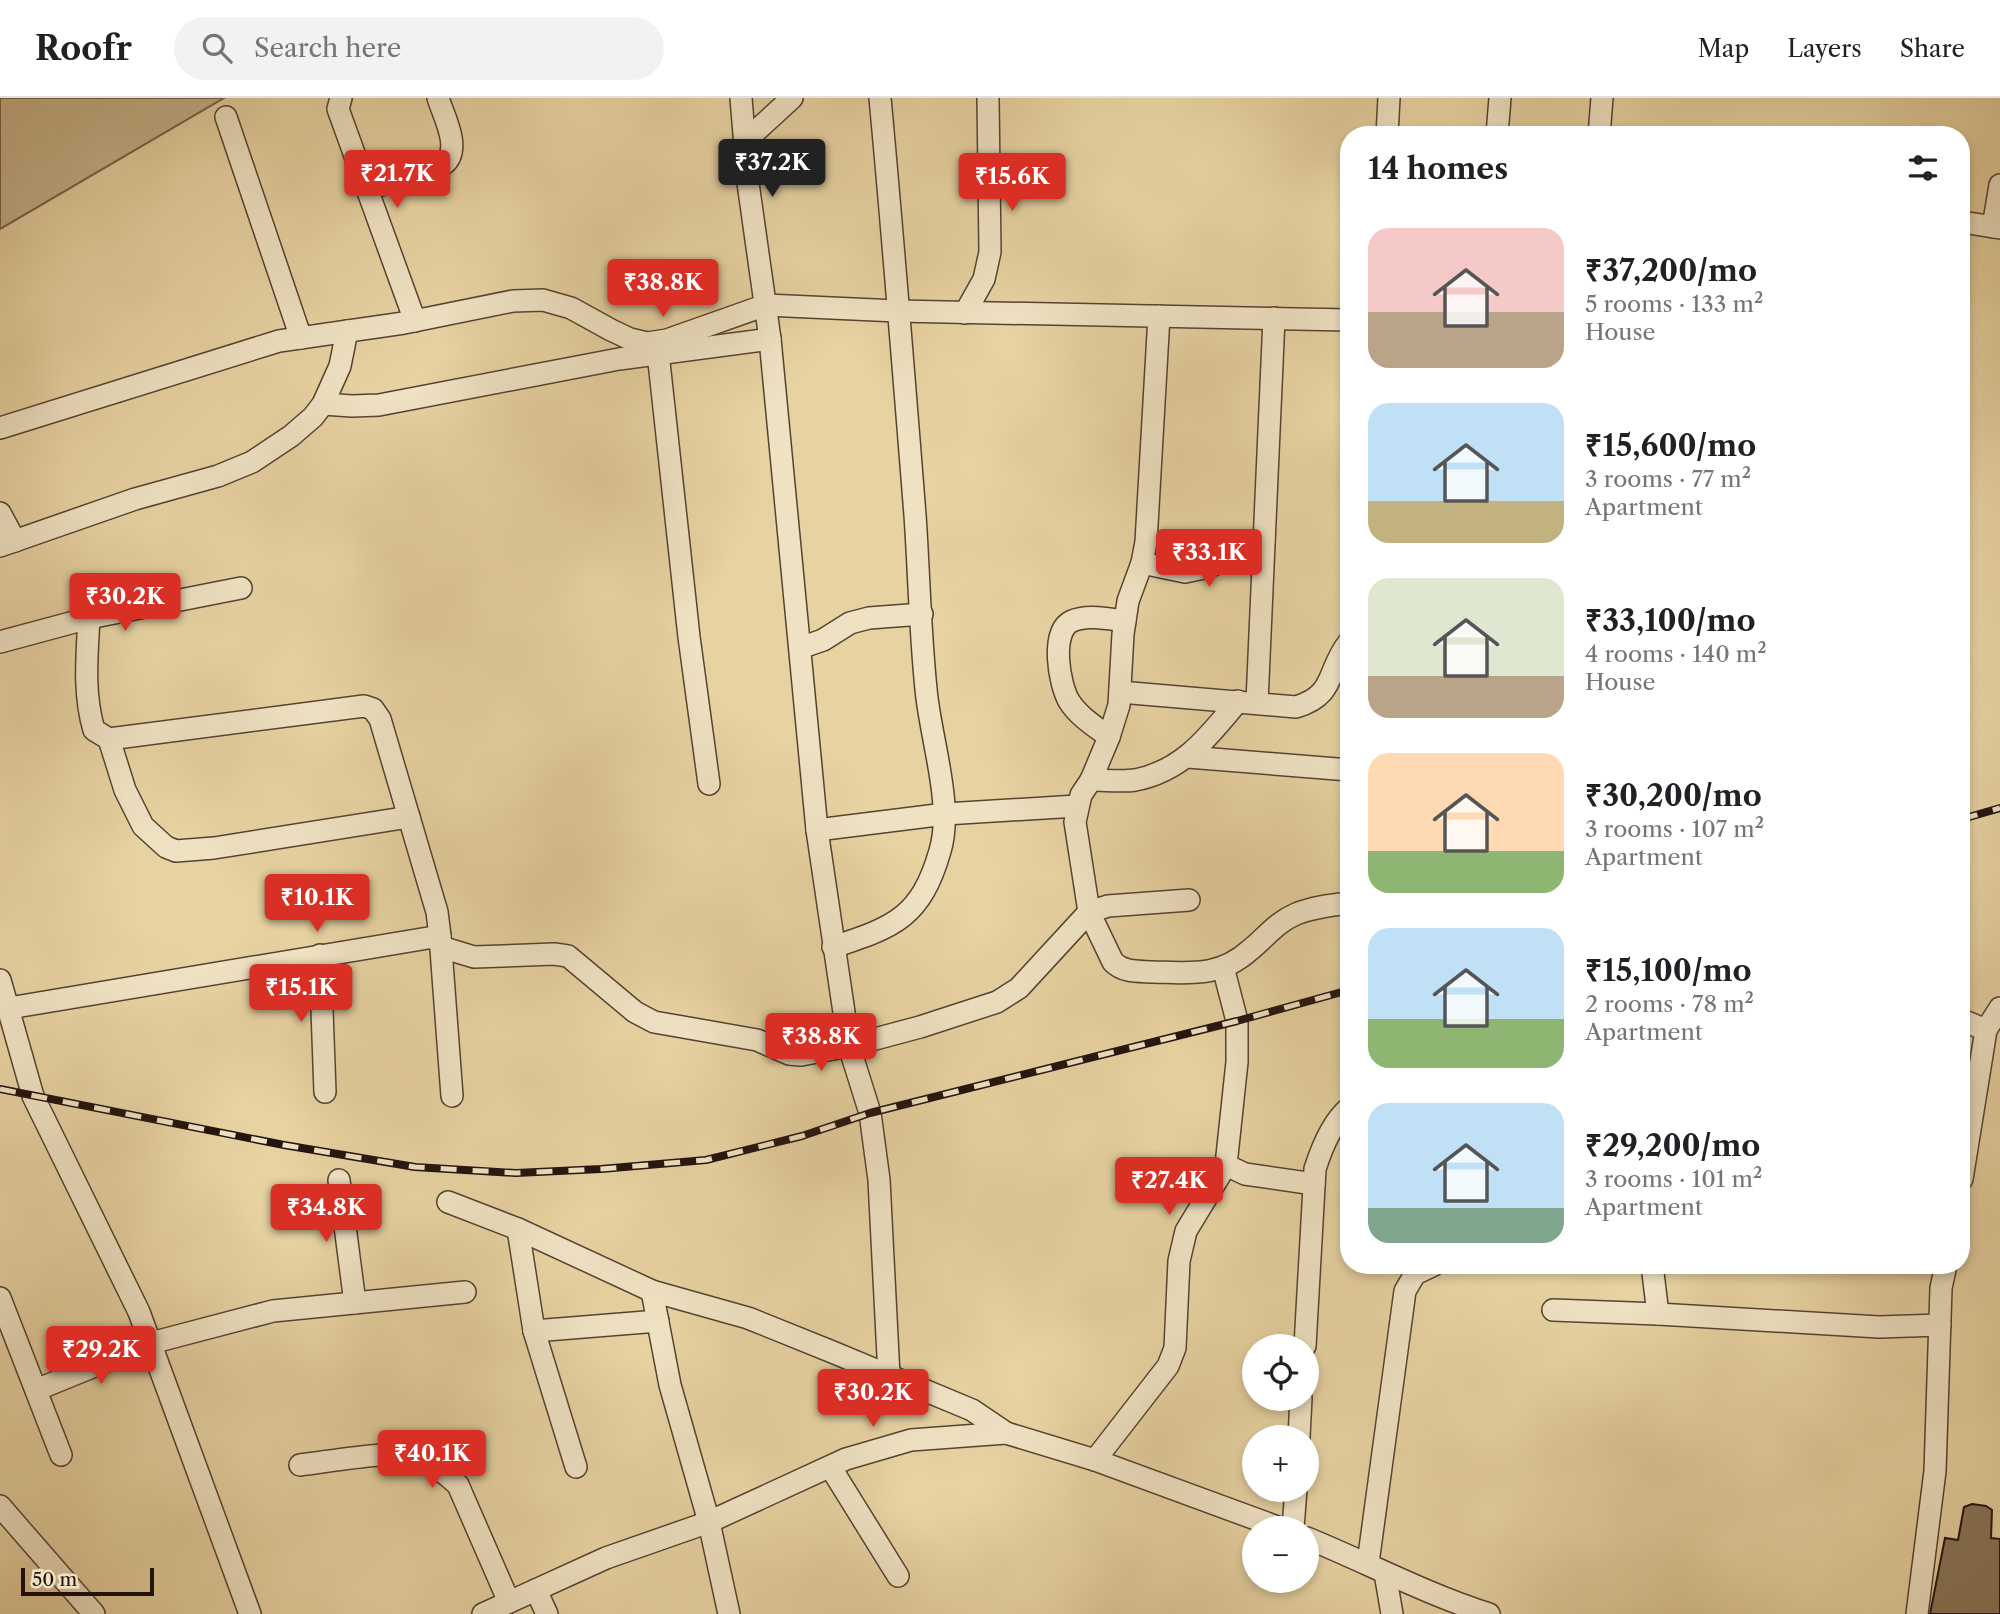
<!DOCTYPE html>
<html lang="en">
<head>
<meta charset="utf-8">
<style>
	body { margin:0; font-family:"Libre Caslon Text",serif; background:#f2f2f2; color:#202124; height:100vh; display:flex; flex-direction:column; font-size:26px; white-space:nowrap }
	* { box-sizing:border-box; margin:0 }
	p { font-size:23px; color:#757577 }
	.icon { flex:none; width:38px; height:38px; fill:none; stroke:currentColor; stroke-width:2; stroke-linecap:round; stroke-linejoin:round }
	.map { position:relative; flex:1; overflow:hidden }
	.side { position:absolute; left:1340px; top:28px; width:630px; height:1148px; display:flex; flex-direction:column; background:#fff; border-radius:28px; box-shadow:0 4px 10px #0003 }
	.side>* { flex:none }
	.fabs { position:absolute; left:1242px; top:1236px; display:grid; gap:14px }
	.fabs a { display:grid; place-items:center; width:77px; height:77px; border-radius:50%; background:#fff; box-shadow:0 4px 10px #0003; font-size:35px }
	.scale { position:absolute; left:21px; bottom:18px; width:133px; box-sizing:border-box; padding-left:7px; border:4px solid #24130d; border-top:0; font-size:19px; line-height:24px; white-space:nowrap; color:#24130d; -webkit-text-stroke:5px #efe2c3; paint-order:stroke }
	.price { position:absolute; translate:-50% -60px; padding:0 16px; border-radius:7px; background:#d93025; color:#fff; font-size:23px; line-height:46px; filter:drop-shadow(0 2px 4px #0008) }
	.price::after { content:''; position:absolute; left:50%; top:42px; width:21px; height:16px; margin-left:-10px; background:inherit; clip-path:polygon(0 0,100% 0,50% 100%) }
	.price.active { background:#222; color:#fff }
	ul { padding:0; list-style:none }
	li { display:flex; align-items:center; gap:21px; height:175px; padding:0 28px }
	li span { display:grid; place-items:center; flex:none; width:196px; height:140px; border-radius:21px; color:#555 }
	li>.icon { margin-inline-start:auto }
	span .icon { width:84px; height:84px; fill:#fffc; stroke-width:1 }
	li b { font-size:30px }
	h2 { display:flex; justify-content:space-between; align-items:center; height:84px; padding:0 28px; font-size:30px }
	header { display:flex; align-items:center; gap:42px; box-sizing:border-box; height:98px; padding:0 35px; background:#fff; border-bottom:2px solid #e0e0e0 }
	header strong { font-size:33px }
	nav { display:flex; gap:38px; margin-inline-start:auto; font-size:24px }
	.search { width:490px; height:63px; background:#f2f2f2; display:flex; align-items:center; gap:18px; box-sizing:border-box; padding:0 24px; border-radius:38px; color:#757577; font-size:26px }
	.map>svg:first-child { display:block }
</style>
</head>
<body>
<header>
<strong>Roofr</strong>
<div class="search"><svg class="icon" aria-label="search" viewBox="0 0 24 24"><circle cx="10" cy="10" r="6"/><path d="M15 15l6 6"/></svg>Search here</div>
<nav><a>Map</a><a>Layers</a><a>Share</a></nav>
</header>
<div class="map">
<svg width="2000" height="1516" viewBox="0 0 2000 1516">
	<rect width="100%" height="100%" fill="#e7d2a2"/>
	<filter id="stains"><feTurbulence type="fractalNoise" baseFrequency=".00286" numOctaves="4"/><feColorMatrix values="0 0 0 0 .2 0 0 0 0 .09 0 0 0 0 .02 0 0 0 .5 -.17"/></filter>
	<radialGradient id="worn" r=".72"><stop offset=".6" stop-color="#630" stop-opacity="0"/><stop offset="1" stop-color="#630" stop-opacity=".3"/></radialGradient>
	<!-- green -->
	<polygon fill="#c6b289" stroke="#75624b" stroke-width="2" points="0,0 224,0 0,131"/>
	<!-- building -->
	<polygon fill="#89765a" stroke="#24130d" stroke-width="2" points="1972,1406 1986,1408 1992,1412 1991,1440 2000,1441 2000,1516 1930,1516 1945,1440 1958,1442 1964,1409"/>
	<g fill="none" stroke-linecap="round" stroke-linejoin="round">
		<defs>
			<g id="street">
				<polyline points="341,0 338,11 415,223"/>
				<polyline points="741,0 748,85 770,241 817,732 849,948 870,1015 879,1082 889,1278"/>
				<polyline points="226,19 301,240"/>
				<polyline points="1387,37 1389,0"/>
				<polyline points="1497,37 1500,0"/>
				<polyline points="1599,37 1602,0"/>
				<polyline points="744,44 792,0"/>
				<path d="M367,92L444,66C462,51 444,19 438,0"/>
				<polyline points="1962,124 2000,130"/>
				<polyline points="1993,129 2000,87"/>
				<polyline points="965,215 984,181 990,154 988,0"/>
				<path d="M1159,218L1146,444L1142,465L1128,503L1123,536L1119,607L1109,639L1091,682L1081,697L1075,724L1089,814L1113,864C1124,875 1139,873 1154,874C1191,875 1220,879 1250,852C1266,839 1277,824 1296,816C1313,809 1332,807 1349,805"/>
				<polyline points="658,255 689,539 709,686"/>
				<polyline points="323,306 352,308 379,307 619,261 770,241"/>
				<polyline points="0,330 279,243 404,225 513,203 543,202 571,210 611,232 630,241 647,245 667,242 766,207 897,213 1349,222"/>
				<polyline points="0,415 15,443"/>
				<polyline points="0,448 135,401 218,378 252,364 291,338 313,319 323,306 340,268 347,233"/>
				<polyline points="1142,465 1185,474 1209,469 1264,441"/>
				<path d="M89,520C87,558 83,595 94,632L109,641L364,608L373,611L380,621L437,814L440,838"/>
				<polyline points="0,544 89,520 241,490"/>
				<polyline points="800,550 823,542 850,525 869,520 922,516"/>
				<path d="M1120,594L1296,609C1337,597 1326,572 1349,544"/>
				<polyline points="1257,604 1274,220"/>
				<path d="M1109,639C1096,629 1078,618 1069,603C1059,586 1050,533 1072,523C1087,516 1109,521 1125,523"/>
				<polyline points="109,641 125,692 143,728 166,749 176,753 214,750 409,719"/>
				<polyline points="1188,659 1349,672"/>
				<path d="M1091,682C1105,682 1121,684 1135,682C1183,673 1209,638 1238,603"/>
				<polyline points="817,732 945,716 1077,708"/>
				<polyline points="441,849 474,859 554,856 568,858 635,914 654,924 757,942 789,956 801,957 849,948 920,929 997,904 1019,890 1089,814 1108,808 1189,802"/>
				<path d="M833,849C895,829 921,819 940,753C954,707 930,639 926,591C920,533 919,475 915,417C904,278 893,139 880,0"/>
				<polyline points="320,857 325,994"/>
				<polyline points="0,882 33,998 139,1214 250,1516"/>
				<polyline points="9,910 440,838 452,998"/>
				<polyline points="1962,922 1986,932"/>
				<polyline points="1226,1067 1245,1076 1314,1086"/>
				<polyline points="1962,1081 1986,932 2000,910"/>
				<polyline points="339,1082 355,1205"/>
				<polyline points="448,1104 518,1131 652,1193 748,1220 830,1253 972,1312 1006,1335"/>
				<polyline points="518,1131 534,1233 576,1369"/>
				<polyline points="1652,1167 1658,1216"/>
				<polyline points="652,1193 670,1287 709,1424 729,1516"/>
				<polyline points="0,1200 61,1357"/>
				<polyline points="1553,1212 1658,1216 1879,1229 1940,1227"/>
				<polyline points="534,1233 658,1223"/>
				<path d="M1305,1248L1315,1071C1322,1049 1332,1024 1349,1010"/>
				<polyline points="36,1292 151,1245 273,1213 465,1194"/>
				<polyline points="1299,1339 1301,1300"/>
				<polyline points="1095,1362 1168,1268 1175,1250 1179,1163 1186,1133 1226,1067 1237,964 1237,923 1223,869"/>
				<path d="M300,1367C329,1364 396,1350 421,1361C435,1367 446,1376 458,1387L509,1504"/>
				<polyline points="831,1370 898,1478"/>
				<polyline points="0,1408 94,1516"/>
				<polyline points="1293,1430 1296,1391"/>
				<path d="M1307,1440C1368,1465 1426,1496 1489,1516"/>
				<polyline points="1368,1465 1405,1193 1415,1176 1434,1167"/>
				<polyline points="1385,1475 1392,1516"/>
				<polyline points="536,1492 547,1516"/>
				<polyline points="483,1516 606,1460 709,1424 846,1361 911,1342 1006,1335 1095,1362 1280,1430"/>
				<polyline points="1917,1516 1935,1373 1941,1190 1946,1167"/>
			</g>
		</defs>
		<!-- street casing -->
		<use href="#street" stroke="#554332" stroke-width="24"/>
		<!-- street -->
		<use href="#street" stroke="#efe2c3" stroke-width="21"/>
		<defs>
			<g id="rail">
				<polyline points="1962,721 2000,710"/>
				<polyline points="0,991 284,1047 415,1069 516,1075 601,1071 706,1062 802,1038 870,1015 1237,923 1349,892"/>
			</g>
		</defs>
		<!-- rail casing -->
		<use href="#rail" stroke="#24130d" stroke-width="8"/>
		<!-- rail -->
		<use href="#rail" stroke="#efe2c3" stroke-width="5" stroke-dasharray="16" stroke-linecap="butt"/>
	</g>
	<rect width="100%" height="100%" filter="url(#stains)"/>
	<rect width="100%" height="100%" fill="url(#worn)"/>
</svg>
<div class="fabs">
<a><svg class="icon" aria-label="locate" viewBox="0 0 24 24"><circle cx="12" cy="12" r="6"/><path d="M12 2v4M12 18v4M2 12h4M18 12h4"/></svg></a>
<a>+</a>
<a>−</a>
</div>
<div class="scale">50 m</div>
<b class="price active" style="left:772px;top:101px">₹37.2K</b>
<b class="price" style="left:397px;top:112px">₹21.7K</b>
<b class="price" style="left:1012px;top:115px">₹15.6K</b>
<b class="price" style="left:663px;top:221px">₹38.8K</b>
<b class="price" style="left:1209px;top:491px">₹33.1K</b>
<b class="price" style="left:125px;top:535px">₹30.2K</b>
<b class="price" style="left:317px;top:836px">₹10.1K</b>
<b class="price" style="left:301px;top:926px">₹15.1K</b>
<b class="price" style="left:821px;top:975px">₹38.8K</b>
<b class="price" style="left:1169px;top:1119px">₹27.4K</b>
<b class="price" style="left:326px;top:1146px">₹34.8K</b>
<b class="price" style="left:101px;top:1288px">₹29.2K</b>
<b class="price" style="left:873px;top:1331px">₹30.2K</b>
<b class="price" style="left:432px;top:1392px">₹40.1K</b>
<section class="side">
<h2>14 homes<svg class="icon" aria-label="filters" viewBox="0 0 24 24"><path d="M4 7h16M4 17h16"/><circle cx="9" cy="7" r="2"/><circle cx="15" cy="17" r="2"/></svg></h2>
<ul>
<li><span style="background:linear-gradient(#f6c9c9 60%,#b9a48a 0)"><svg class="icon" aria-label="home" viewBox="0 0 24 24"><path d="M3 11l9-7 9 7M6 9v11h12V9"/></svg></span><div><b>₹37,200/mo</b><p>5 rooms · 133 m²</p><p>House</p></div></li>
<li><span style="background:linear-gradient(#bfe0f5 70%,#c2b280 0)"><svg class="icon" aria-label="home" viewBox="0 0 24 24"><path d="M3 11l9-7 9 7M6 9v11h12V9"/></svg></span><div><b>₹15,600/mo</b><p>3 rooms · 77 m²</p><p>Apartment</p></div></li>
<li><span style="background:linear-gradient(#dfe7d0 70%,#b9a48a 0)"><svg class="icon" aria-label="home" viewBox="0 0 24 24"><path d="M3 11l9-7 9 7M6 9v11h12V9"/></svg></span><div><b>₹33,100/mo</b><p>4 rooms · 140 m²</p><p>House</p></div></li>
<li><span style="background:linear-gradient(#ffd9b3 70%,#8fb573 0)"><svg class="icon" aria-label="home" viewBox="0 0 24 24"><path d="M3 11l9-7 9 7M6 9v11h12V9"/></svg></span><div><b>₹30,200/mo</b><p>3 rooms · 107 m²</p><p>Apartment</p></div></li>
<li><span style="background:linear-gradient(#bfe0f5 65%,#8fb573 0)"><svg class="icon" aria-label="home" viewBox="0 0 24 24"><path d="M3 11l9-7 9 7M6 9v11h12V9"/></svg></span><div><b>₹15,100/mo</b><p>2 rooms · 78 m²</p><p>Apartment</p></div></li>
<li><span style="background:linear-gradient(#bfe0f5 75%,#7fa58c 0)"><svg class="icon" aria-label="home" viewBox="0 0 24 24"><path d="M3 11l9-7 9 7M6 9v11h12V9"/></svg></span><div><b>₹29,200/mo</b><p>3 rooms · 101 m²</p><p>Apartment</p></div></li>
</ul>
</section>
</div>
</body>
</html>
